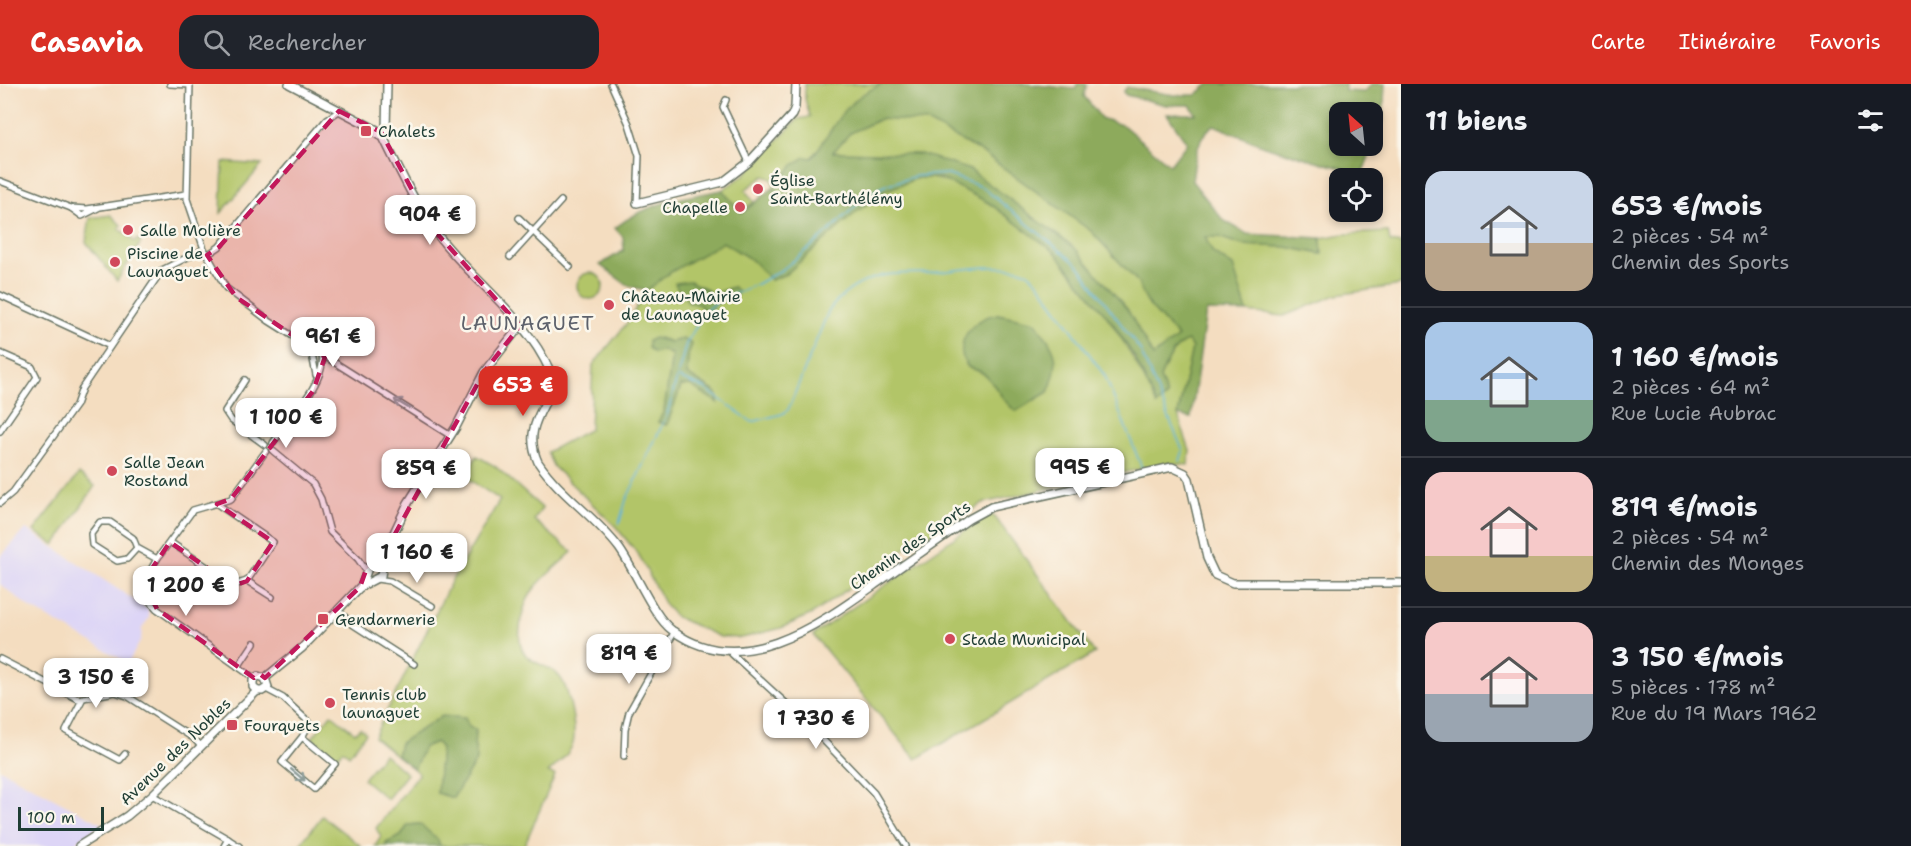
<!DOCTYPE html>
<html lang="fr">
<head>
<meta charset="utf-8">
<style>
	body { margin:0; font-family:"Shantell Sans",sans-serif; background:#20242c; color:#f1f3f6; height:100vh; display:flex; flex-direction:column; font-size:22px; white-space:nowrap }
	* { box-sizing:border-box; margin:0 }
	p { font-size:20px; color:#9ea1a6 }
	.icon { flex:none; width:33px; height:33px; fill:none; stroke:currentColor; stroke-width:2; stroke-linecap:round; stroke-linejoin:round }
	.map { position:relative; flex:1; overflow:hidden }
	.drawer { display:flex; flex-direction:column; background:#171b24; width:510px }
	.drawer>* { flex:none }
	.needle { width:39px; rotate:333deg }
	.tools { position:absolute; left:1329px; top:18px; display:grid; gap:12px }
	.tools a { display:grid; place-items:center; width:54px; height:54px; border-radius:12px; background:#171b24; box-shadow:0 3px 9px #0003; font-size:30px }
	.scale { position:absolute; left:18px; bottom:15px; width:86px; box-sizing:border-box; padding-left:6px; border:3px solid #1f3d34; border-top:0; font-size:16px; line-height:21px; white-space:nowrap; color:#1f3d34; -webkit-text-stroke:4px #fbf7ec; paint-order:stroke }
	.price { position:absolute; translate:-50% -51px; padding:0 14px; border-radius:12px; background:#fff; color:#222; font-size:20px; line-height:39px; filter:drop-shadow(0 2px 3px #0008) }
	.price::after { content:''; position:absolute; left:50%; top:36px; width:18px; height:14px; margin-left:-9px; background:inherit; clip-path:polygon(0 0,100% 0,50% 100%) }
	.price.selected { background:#d93025; color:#fff }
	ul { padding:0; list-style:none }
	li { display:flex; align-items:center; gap:18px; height:150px; padding:0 24px }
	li+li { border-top:2px solid #363941 }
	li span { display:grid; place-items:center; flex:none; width:168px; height:120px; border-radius:18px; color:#555 }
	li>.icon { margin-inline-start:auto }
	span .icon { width:72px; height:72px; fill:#fffc; stroke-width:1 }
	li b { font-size:26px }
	h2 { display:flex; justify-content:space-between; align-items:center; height:72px; padding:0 24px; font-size:26px }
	header { display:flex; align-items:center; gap:36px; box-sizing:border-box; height:84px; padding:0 30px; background:#d93025; color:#fff }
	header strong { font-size:28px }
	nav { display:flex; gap:33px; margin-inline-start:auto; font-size:21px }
	.search { width:420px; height:54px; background:#20242c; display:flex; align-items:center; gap:15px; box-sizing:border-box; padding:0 21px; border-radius:18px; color:#9ea1a6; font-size:22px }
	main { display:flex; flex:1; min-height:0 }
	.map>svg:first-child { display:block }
</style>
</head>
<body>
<header>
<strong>Casavia</strong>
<div class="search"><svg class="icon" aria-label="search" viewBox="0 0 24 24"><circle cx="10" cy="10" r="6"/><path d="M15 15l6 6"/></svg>Rechercher</div>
<nav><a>Carte</a><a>Itinéraire</a><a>Favoris</a></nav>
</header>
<main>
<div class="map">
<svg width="1401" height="762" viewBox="0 0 1401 762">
	<rect width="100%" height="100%" fill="#fbf7ec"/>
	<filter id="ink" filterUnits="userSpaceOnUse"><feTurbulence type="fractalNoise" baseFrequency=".0167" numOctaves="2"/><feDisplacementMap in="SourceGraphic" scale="12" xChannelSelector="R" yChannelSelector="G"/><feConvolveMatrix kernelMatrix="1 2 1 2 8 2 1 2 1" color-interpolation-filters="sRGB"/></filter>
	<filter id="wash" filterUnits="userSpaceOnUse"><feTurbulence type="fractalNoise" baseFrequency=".008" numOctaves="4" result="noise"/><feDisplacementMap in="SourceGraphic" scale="24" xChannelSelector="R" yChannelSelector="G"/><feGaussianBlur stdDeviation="1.35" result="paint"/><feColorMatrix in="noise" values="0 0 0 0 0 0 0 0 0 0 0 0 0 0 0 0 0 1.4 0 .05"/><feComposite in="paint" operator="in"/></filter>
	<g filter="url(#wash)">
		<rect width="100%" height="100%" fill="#f4ddc0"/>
		<!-- built -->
		<g fill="#ddd5f6">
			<polygon points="26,445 148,525 149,534 142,544 141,556 128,579 29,523 0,500 0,473"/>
			<polygon points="0,685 102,740 71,762 0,762"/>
		</g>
		<!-- green -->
		<g fill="#b2c568" stroke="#68814e" stroke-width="1.5" fill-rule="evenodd">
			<polygon points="805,0 906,0 833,46 808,78 776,110 772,105 774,102 772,95 764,92 745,106 754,118 744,125 739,119 735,121 722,106 743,92 798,35 810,33 805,15"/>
			<polygon points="881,35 927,38 980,67 1091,147 1137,197 1148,220 1178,253 1153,272 1127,225 1012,119 970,86 873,69 832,68 850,49"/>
			<polygon points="223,78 262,81 221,129"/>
			<path d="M919,93C954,94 981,113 1008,133C1024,145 1042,156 1056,169C1099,214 1131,265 1157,321L1167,312L1160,294C1165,282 1174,260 1188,257L1192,264L1178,331L1190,367L1188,381L1168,379L983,419L946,444L920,454L812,530L781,544L742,554L720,553L676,533L665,521L638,470L616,443L553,382L547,368L590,345L593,281L627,239L646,207L669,189L723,158L752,176L786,190L855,129L884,107ZM702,202L713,210L733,203L736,212L717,219L707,229L700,221L688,218ZM998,230L1035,238C1052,261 1060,280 1048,308L1016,327C1001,317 996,299 982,289C978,286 973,286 969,284C965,281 964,276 963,271C959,246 978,239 998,230ZM659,254L671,258L683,255L688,272L687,290L717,309L718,318L690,301L681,302L666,341L658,338L664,327L672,271L663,266Z"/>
			<polygon points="111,131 121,141 119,144 135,158 138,155 141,158 117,197 86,158 90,134"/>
			<polygon points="1388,148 1390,158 1401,160 1401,201 1336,211 1284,232 1247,228 1233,183 1213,169 1204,152 1219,153 1242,161 1286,163 1321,170 1321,154 1344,150"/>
			<circle cx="590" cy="202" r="13"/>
			<path d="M477,372L495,382L542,424L534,436L572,468C544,495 524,504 520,544C519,553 519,563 525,570C533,581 550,581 559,592C569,603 578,649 572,662C567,673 556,681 548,689L555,691L524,762H440L438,756L419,740L408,741L401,752L386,759L388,762H375L381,753L376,744L419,690L414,685L424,663L436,658L441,664L437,709L477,675L474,658L476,646L400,659L397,672L374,653L453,494L500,416L464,392Z"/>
			<polygon points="79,390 95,402 55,461 34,447"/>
			<polygon points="989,430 995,433 1095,569 916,675 813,551"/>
			<polygon points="331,630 355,649 360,644 366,649 349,671 343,666 336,674 312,654"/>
			<polygon points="384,670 407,690 387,715 363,695"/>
			<polygon points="322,732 361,762 299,762"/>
		</g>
		<!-- forest -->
		<g fill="#8daa5c" stroke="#567448" stroke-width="1.5" fill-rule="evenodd">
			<path d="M881,0H1026L1075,5L1077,0H1087L1084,12L1101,34L1124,42L1170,81L1187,59L1167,30H1196L1190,21H1166L1126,11L1123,8L1127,3L1173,11H1196L1209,0H1345V7L1365,8L1371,0H1385L1383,37L1362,90L1264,62L1214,41C1196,52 1195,77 1192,97L1223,136L1247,150L1321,154L1322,170L1286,163L1242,161L1219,153H1205L1213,169L1233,182L1247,228L1206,227L1191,334L1178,331L1192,264L1188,257C1174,260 1165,282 1160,294L1167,312L1157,321L1135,274L1114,241L1055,168L989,119L940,94H918L884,107L855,129L786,190L771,196L752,176L723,158L669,189L646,207L627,201L600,181L624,166L623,153L615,144C646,119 683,113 722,106L742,129L772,105L774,106L792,82L805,73L812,74L843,28L861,11ZM1340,28H1372V62H1340ZM880,35L927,38L980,67L1091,147L1137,197L1148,220L1178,253L1153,272L1127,225L1075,164L970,86L921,70L833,68L850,49Z"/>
			<path d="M690,197L713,210L733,203L738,207L736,212L717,219L707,230L700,221C687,218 680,212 675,199Z"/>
			<path d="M998,230L1035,238C1055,265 1063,274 1048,308L1016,327C1001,317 996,299 982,288C976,284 970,287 966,280C952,257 976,232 998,230Z"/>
			<polygon points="654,254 671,258 683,255 692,260 688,272 687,290 717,310 718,319 690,301 681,302 667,341 658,338 664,327 672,271 663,266 654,269 648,264 648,257"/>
			<polygon points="442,632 465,634 469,643 476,646 474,658 477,675 453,714 437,709 441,664 436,658 424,663 414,685 397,672 400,659"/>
			<polygon points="420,740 438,756 440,762 388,762 386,759 401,752 408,741"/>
		</g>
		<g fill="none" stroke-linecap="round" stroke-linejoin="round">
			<!-- stream -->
			<g stroke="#5cb4d9" stroke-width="1.5">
				<path d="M679,294L704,304L752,338L782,330L788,326L828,228C841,209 859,198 881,192C897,188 915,190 931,189C960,186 989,180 1018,185C1027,186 1031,192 1037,197L1105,292L1142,384"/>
				<polyline points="619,440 626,416 667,331 686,260 705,227 720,216 757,200 783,185 823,153 867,111 886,101 916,92 946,90 982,103 1078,181 1140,266 1183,367 1180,377"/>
			</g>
		</g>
	</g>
	<g filter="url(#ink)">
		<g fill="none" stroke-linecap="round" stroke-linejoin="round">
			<defs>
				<g id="minor">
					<polyline points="170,0 190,1"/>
					<polyline points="190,0 187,115 204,165 226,204 269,237 451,352"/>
					<polyline points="611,0 629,40 639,72 637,119"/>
					<polyline points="726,16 723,23 749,78"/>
					<polyline points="0,97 71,124"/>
					<polyline points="100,123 82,132 71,124 87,125 186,110"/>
					<polyline points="519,134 570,183"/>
					<polyline points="207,171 219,163 327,35 339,27"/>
					<polyline points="510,173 561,117"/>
					<polyline points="0,211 110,262"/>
					<polyline points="311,265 316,291"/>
					<polyline points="0,269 32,283 37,293 0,347"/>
					<polyline points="245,296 225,327 231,336 265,361"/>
					<path d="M273,359C287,338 327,297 322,271"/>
					<polyline points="273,367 313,400 321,415 330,448 358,475 367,488"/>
					<polyline points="0,419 13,408 76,321 82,304 162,186 204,165"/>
					<polyline points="170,458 234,501 247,497 273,458 217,420"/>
					<polyline points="137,464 127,475 117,477 92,461 91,450 100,438 110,438 133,454 137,464 157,475"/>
					<polyline points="377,495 390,497 432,522"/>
					<polyline points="247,497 272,513"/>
					<polyline points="338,526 352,540 414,580"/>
					<polyline points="732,570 801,633 874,709 906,762"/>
					<polyline points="0,575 78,615 115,608 127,612 193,654 201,662"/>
					<polyline points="238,583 254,559"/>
					<polyline points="254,594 157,525 149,516 146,502 149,489 157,475 193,426 231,415 266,367"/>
					<polyline points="266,605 283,614 310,639 302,653 282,678 314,705 335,680 302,653"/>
					<polyline points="82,616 66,647 120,676 125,670"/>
					<polyline points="624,672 625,645 629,628 675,547"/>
					<polyline points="152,711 228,755 224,762"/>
					<polyline points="228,755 239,762"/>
				</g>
				<g id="tertiary">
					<path d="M289,0L377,46L378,51L383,53C401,89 419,129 445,160C480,202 528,237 550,287C562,315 518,334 538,378C560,411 595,432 619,464C635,486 653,533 673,547C743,598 822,538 879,498C909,477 939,456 969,435L991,423L1172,383L1185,389L1189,395L1207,474L1215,491L1233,499H1401"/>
					<polyline points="386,46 387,0"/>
					<polyline points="637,119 723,98 749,78 792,31 795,23 796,0"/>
					<polyline points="361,503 368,484 384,470"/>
					<polyline points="265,594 302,564 360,503 381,492 384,470 408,419 456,343 484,288 520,242"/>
					<polyline points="257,607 253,603 253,596 258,592 265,594"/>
					<polyline points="257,607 262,607 268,603 265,594"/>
					<polyline points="79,762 127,732 152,711 257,607"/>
				</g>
			</defs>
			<!-- minor casing -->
			<use href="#minor" stroke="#6a7565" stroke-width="8"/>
			<!-- tertiary casing -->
			<use href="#tertiary" stroke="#6a7565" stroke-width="10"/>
			<!-- minor -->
			<use href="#minor" stroke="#fff" stroke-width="5"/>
			<!-- tertiary -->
			<use href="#tertiary" stroke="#fff" stroke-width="7"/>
		</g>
		<!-- one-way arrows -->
		<defs><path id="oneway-shaft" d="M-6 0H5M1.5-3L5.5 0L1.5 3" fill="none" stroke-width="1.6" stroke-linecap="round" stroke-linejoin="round" transform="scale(1.5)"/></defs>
		<g stroke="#8f9e9a">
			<use href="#oneway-shaft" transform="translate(402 320) rotate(-149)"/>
			<use href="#oneway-shaft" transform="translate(298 691) rotate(40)"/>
		</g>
	</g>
	<!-- marked area -->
	<path fill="#c2185b" fill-opacity="0.2" stroke="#c2185b" stroke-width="4.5" stroke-dasharray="12 8" stroke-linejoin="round" d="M339,27L381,48L433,145L520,242L484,288L384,470L366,486L360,503L265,594L260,590L254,594L157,525L146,502L149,489L170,458L233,502L247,497L273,458L217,420L231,415L313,307L325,273L236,213L207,171L219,163Z"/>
	<!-- markers -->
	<g fill="#d1495b" stroke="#fbf7ec" stroke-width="2">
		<rect x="360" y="41" width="12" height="12" rx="3"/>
		<circle cx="758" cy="105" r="6"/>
		<circle cx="740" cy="123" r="6"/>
		<circle cx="128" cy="146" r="6"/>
		<circle cx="115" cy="178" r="6"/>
		<circle cx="609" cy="221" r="6"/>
		<circle cx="112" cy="387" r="6"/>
		<rect x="317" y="529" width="12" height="12" rx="3"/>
		<circle cx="950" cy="555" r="6"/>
		<circle cx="330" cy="619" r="6"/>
		<rect x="226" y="635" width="12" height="12" rx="3"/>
	</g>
	<g text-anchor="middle" stroke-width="5" stroke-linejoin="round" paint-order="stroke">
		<!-- poi labels -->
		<g font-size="16" fill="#1f3d34" stroke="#fbf7ec" text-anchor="start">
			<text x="378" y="53">Chalets</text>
			<text x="770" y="102">Église<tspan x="770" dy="18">Saint-Barthélémy</tspan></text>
			<text x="728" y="129" text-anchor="end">Chapelle</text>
			<text x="140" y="152">Salle Molière</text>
			<text x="127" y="175">Piscine de<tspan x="127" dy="18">Launaguet</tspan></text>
			<text x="621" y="218">Château-Mairie<tspan x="621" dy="18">de Launaguet</tspan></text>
			<text x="124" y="384">Salle Jean<tspan x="124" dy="18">Rostand</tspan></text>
			<text x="335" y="541">Gendarmerie</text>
			<text x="962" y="561">Stade Municipal</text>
			<text x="342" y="616">Tennis club<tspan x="342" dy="18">launaguet</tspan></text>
			<text x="244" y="647">Fourquets</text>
		</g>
		<!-- street labels -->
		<g font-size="16" fill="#1f3d34" stroke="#fbf7ec">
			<text transform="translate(910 461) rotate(-35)" y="6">Chemin des Sports</text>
			<text transform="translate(175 667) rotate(-44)" y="6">Avenue des Nobles</text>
		</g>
		<!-- quarter labels -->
		<g font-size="20" letter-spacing="1.5" fill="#5d616b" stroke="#fbf7ec">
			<text x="528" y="246">LAUNAGUET</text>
		</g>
	</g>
</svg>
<div class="tools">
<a><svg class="needle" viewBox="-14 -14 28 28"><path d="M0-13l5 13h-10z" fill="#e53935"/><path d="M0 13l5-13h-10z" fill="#9ea1a6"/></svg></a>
<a><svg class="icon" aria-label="locate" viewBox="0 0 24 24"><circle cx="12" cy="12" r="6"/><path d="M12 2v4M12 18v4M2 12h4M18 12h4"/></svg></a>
</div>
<div class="scale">100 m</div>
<b class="price" style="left:430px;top:162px">904 €</b>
<b class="price" style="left:333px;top:284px">961 €</b>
<b class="price selected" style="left:523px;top:333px">653 €</b>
<b class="price" style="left:286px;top:365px">1 100 €</b>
<b class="price" style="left:1080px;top:415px">995 €</b>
<b class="price" style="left:426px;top:416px">859 €</b>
<b class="price" style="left:417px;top:500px">1 160 €</b>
<b class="price" style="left:186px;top:533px">1 200 €</b>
<b class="price" style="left:629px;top:601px">819 €</b>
<b class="price" style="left:96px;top:625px">3 150 €</b>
<b class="price" style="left:816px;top:666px">1 730 €</b>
</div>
<section class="drawer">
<h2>11 biens<svg class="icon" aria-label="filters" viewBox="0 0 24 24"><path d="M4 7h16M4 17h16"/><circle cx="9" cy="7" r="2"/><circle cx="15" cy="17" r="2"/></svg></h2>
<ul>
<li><span style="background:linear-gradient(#c9d6e8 60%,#b9a48a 0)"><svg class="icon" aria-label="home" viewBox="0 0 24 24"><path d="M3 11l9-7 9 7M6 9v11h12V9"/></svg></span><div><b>653 €/mois</b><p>2 pièces · 54 m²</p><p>Chemin des Sports</p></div></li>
<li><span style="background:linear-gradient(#a9c7e8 65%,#7fa58c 0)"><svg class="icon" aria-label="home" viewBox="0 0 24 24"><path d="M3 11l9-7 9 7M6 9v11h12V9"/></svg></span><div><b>1 160 €/mois</b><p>2 pièces · 64 m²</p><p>Rue Lucie Aubrac</p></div></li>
<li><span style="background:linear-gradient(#f6c9c9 70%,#c2b280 0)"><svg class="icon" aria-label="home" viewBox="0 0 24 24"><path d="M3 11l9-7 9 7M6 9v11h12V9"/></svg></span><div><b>819 €/mois</b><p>2 pièces · 54 m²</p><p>Chemin des Monges</p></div></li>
<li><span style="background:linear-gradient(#f6c9c9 60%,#9aa5b1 0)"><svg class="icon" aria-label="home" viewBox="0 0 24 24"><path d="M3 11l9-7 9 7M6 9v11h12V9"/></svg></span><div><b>3 150 €/mois</b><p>5 pièces · 178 m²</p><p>Rue du 19 Mars 1962</p></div></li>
</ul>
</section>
</main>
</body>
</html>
